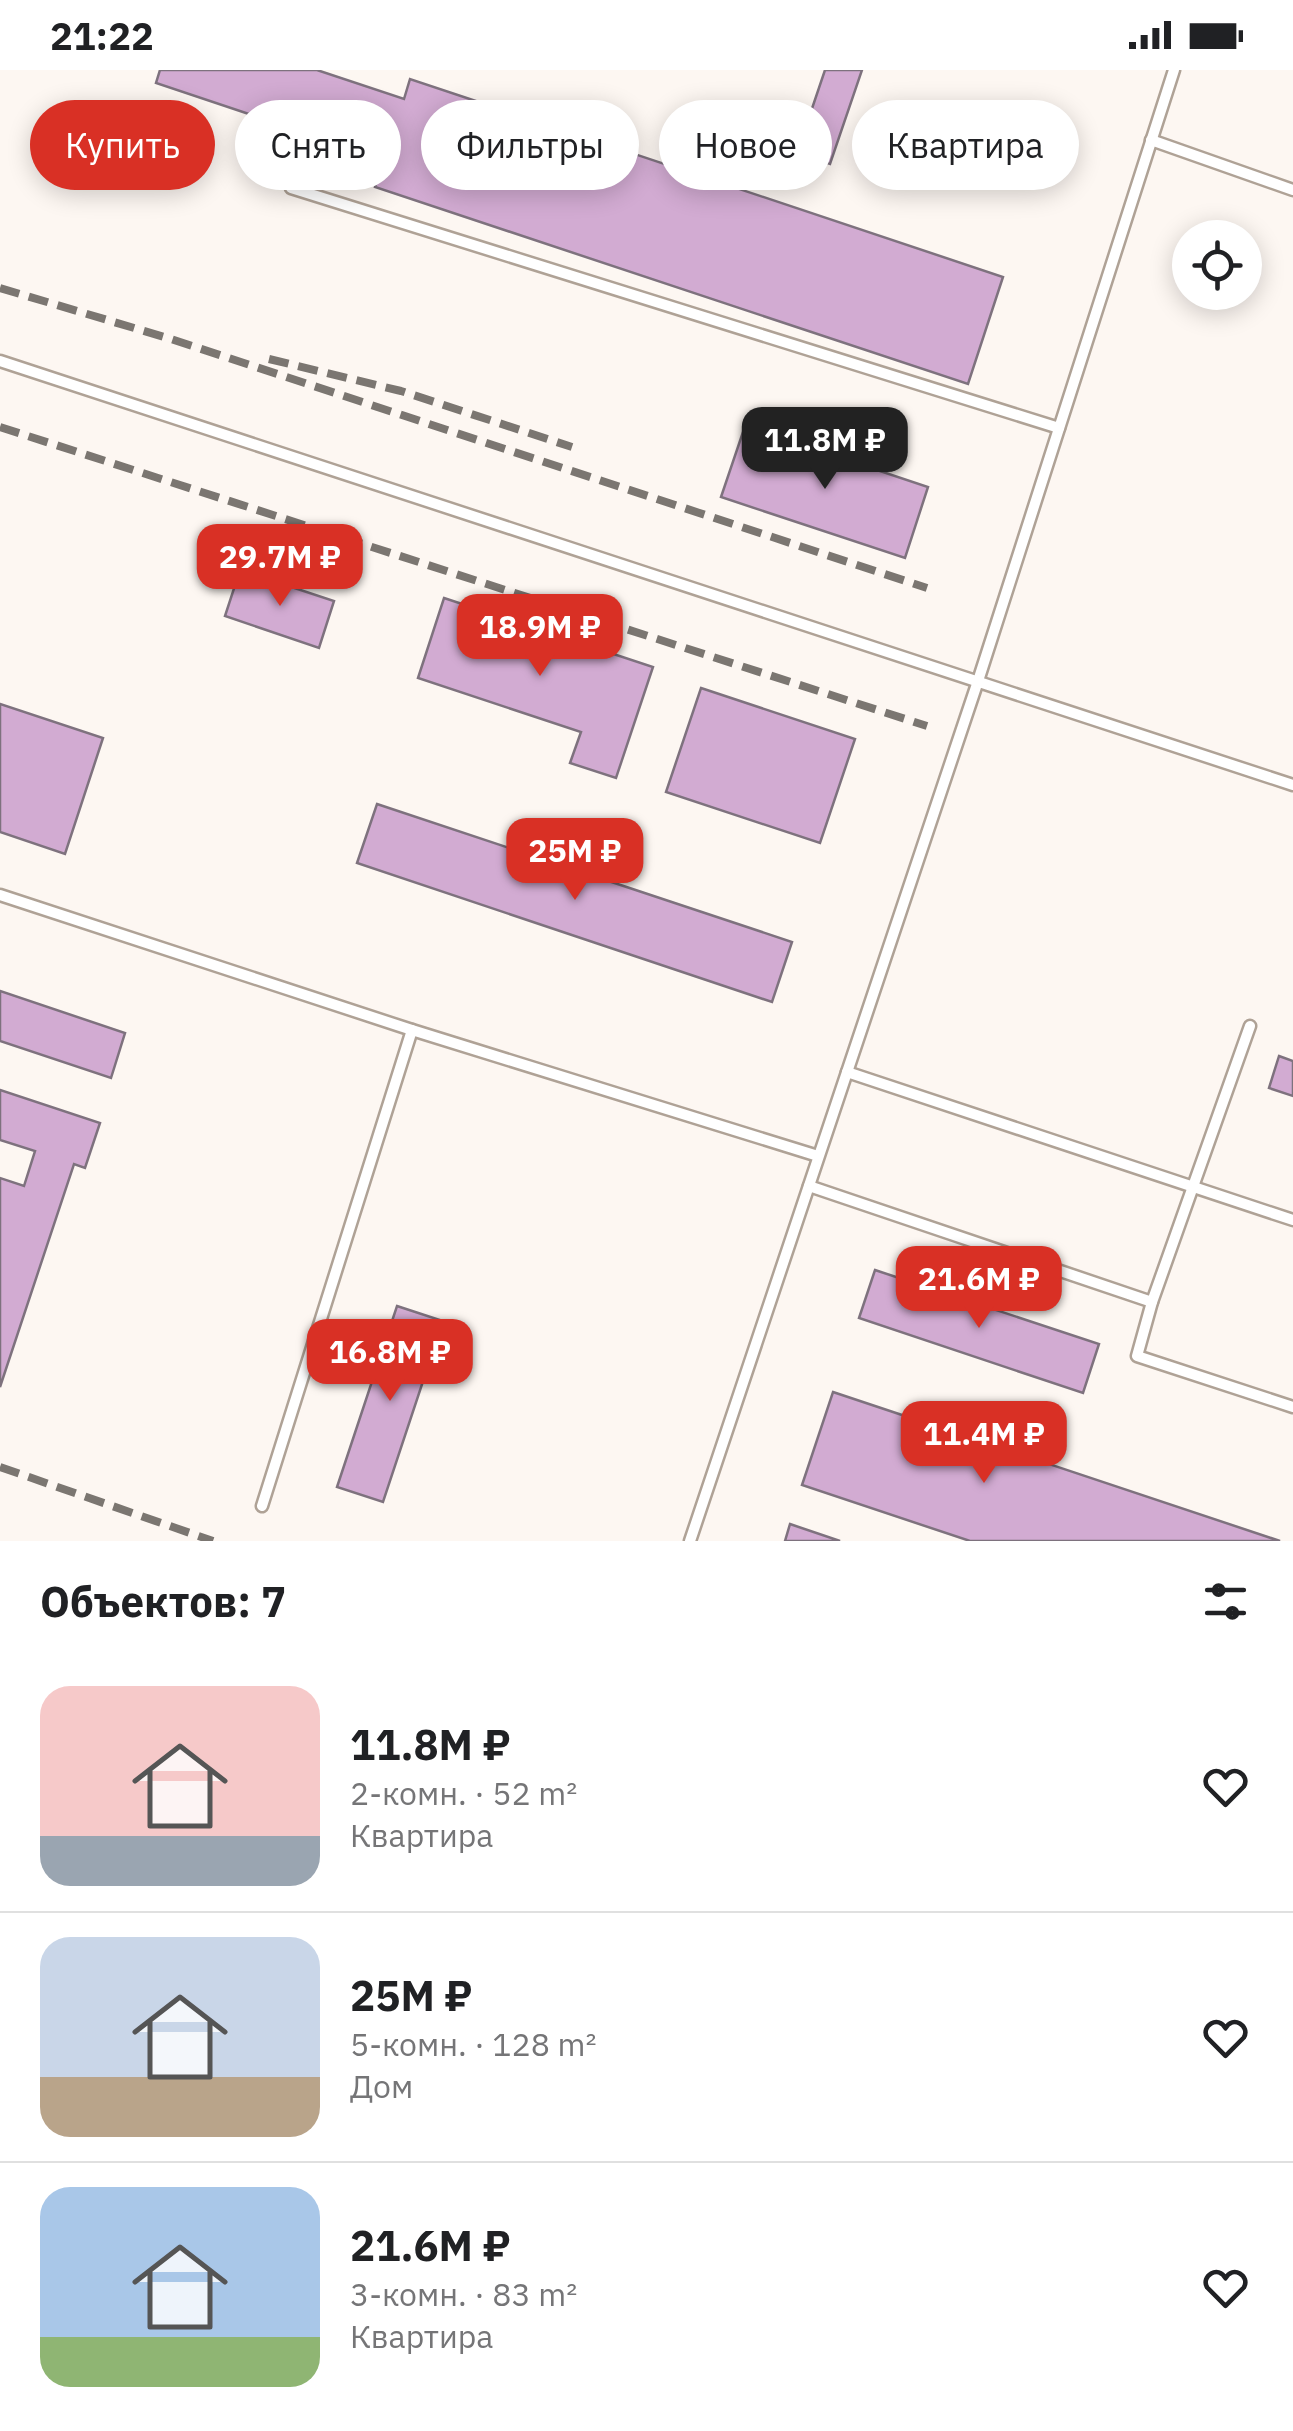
<!DOCTYPE html>
<html lang="ru">
<head>
<meta charset="utf-8">
<style>
	body { margin:0; font-family:"IBM Plex Sans",sans-serif; background:#f6f6f6; color:#202124; height:100vh; display:flex; flex-direction:column; font-size:38px; white-space:nowrap }
	* { box-sizing:border-box; margin:0 }
	p { font-size:32px; color:#757577 }
	.icon { flex:none; width:55px; height:55px; fill:none; stroke:currentColor; stroke-width:2; stroke-linecap:round; stroke-linejoin:round }
	.map { position:relative; height:1471px; overflow:hidden }
	.sheet { display:flex; flex-direction:column; background:#fff; flex:1 }
	.sheet>* { flex:none }
	.banner { position:absolute; left:30px; top:30px; width:1235px; height:90px; display:flex; gap:20px }
	.controls { position:absolute; left:1172px; top:150px; display:grid; gap:20px }
	.controls a { display:grid; place-items:center; width:90px; height:90px; border-radius:50%; background:#fff; box-shadow:0 5px 25px #0003; font-size:50px }
	.price { position:absolute; translate:-50% -85px; padding:0 22px; border-radius:20px; background:#d93025; color:#fff; font-size:32px; line-height:65px; filter:drop-shadow(0 2px 5px #0008) }
	.price::after { content:''; position:absolute; left:50%; top:60px; width:30px; height:22px; margin-left:-15px; background:inherit; clip-path:polygon(0 0,100% 0,50% 100%) }
	.price.active { background:#222; color:#fff }
	ul { padding:0; list-style:none }
	li { display:flex; align-items:center; gap:30px; height:250px; padding:0 40px }
	li+li { border-top:2px solid #e0e0e0 }
	li span { display:grid; place-items:center; flex:none; width:280px; height:200px; border-radius:30px; color:#555 }
	li>.icon { margin-inline-start:auto }
	span .icon { width:120px; height:120px; fill:#fffc; stroke-width:1 }
	li b { font-size:42px }
	h2 { display:flex; justify-content:space-between; align-items:center; height:120px; padding:0 40px; font-size:42px }
	.chip { padding:0 35px; border-radius:45px; background:#fff; box-shadow:0 5px 25px #0003; font-size:35px; line-height:90px }
	.chip.active { background:#d93025; color:#fff }
	.status { display:flex; justify-content:space-between; align-items:center; height:70px; padding:0 50px; background:#fff; direction:ltr }
	.status svg { height:28px; fill:currentColor }
	.map>svg:first-child { display:block }
</style>
</head>
<body>
<div class="status"><b>21:22</b><svg viewBox="0 0 49 12"><path d="M0 12V9h3v3zM5 12V6h3v6zM10 12V3h3v9zM15 12V0h3v12zM26 1h20v11H26zM47 4h2v5h-2z"/></svg></div>
<div class="map">
<svg width="1293" height="1471" viewBox="0 0 1293 1471">
	<rect width="100%" height="100%" fill="#fdf7f2"/>
	<!-- building -->
	<g fill="#d2abd2" stroke="#7e727e" stroke-width="2.5">
		<polygon points="160,0 317,0 404,29 410,9 1003,207 968,314 375,117 384,89 156,13"/>
		<polygon points="825,0 862,0 830,94 797,83"/>
		<polygon points="745,356 928,417 905,488 721,427"/>
		<polygon points="240,500 334,531 319,578 225,546"/>
		<polygon points="444,528 653,597 616,708 570,693 581,662 418,608"/>
		<polygon points="701,618 855,669 820,773 666,722"/>
		<polygon points="0,634 103,668 65,784 0,762"/>
		<polygon points="377,734 792,872 772,932 357,793"/>
		<polygon points="0,921 125,963 111,1008 0,971"/>
		<polygon points="1279,986 1293,991 1293,1026 1269,1018"/>
		<polygon points="0,1020 100,1053 85,1098 74,1094 0,1317 0,1108 24,1116 35,1081 0,1070"/>
		<polygon points="875,1200 1099,1274 1083,1323 859,1248"/>
		<polygon points="397,1236 443,1251 383,1432 337,1417"/>
		<polygon points="833,1322 1280,1471 970,1471 802,1415"/>
		<polygon points="790,1454 840,1471 785,1471"/>
	</g>
	<g fill="none" stroke-linecap="round" stroke-linejoin="round">
		<defs>
			<g id="lane">
				<polyline points="1151,70 1293,120"/>
				<polyline points="291,118 1059,358"/>
				<polyline points="0,291 1293,715"/>
				<polyline points="0,825 412,960 818,1086"/>
				<polyline points="1250,956 1152,1232 1137,1286 1293,1337"/>
				<polyline points="847,1002 1293,1150"/>
				<polyline points="809,1116 1152,1232"/>
				<polyline points="262,1436 412,960"/>
				<polyline points="690,1471 978,611 1174,0"/>
			</g>
		</defs>
		<!-- lane casing -->
		<use href="#lane" stroke="#afa296" stroke-width="15"/>
		<!-- lane -->
		<use href="#lane" stroke="#fff" stroke-width="10"/>
		<!-- rail -->
		<g stroke="#7b7671" stroke-width="8" stroke-dasharray="20 10" stroke-linecap="butt">
			<polyline points="0,218 171,269 927,518"/>
			<polyline points="269,289 401,321 572,377"/>
			<polyline points="0,357 927,656"/>
			<polyline points="0,1397 213,1471"/>
		</g>
	</g>
</svg>
<div class="controls">
<a><svg class="icon" aria-label="locate" viewBox="0 0 24 24"><circle cx="12" cy="12" r="6"/><path d="M12 2v4M12 18v4M2 12h4M18 12h4"/></svg></a>
</div>
<b class="price active" style="left:825px;top:422px">11.8M ₽</b>
<b class="price" style="left:280px;top:539px">29.7M ₽</b>
<b class="price" style="left:540px;top:609px">18.9M ₽</b>
<b class="price" style="left:575px;top:833px">25M ₽</b>
<b class="price" style="left:979px;top:1261px">21.6M ₽</b>
<b class="price" style="left:390px;top:1334px">16.8M ₽</b>
<b class="price" style="left:984px;top:1416px">11.4M ₽</b>
<div class="banner">
<a class="chip active">Купить</a>
<a class="chip">Снять</a>
<a class="chip">Фильтры</a>
<a class="chip">Новое</a>
<a class="chip">Квартира</a>
</div>
</div>
<section class="sheet">
<h2>Объектов: 7<svg class="icon" aria-label="filters" viewBox="0 0 24 24"><path d="M4 7h16M4 17h16"/><circle cx="9" cy="7" r="2"/><circle cx="15" cy="17" r="2"/></svg></h2>
<ul>
<li><span style="background:linear-gradient(#f6c9c9 75%,#9aa5b1 0)"><svg class="icon" aria-label="home" viewBox="0 0 24 24"><path d="M3 11l9-7 9 7M6 9v11h12V9"/></svg></span><div><b>11.8M ₽</b><p>2-комн. · 52 m²</p><p>Квартира</p></div><svg class="icon" aria-label="heart" viewBox="0 0 24 24"><path d="M12 20l-8-8c-3-5 5-10 8-4 3-6 11-1 8 4z"/></svg></li>
<li><span style="background:linear-gradient(#c9d6e8 70%,#b9a48a 0)"><svg class="icon" aria-label="home" viewBox="0 0 24 24"><path d="M3 11l9-7 9 7M6 9v11h12V9"/></svg></span><div><b>25M ₽</b><p>5-комн. · 128 m²</p><p>Дом</p></div><svg class="icon" aria-label="heart" viewBox="0 0 24 24"><path d="M12 20l-8-8c-3-5 5-10 8-4 3-6 11-1 8 4z"/></svg></li>
<li><span style="background:linear-gradient(#a9c7e8 75%,#8fb573 0)"><svg class="icon" aria-label="home" viewBox="0 0 24 24"><path d="M3 11l9-7 9 7M6 9v11h12V9"/></svg></span><div><b>21.6M ₽</b><p>3-комн. · 83 m²</p><p>Квартира</p></div><svg class="icon" aria-label="heart" viewBox="0 0 24 24"><path d="M12 20l-8-8c-3-5 5-10 8-4 3-6 11-1 8 4z"/></svg></li>
</ul>
</section>
</body>
</html>
